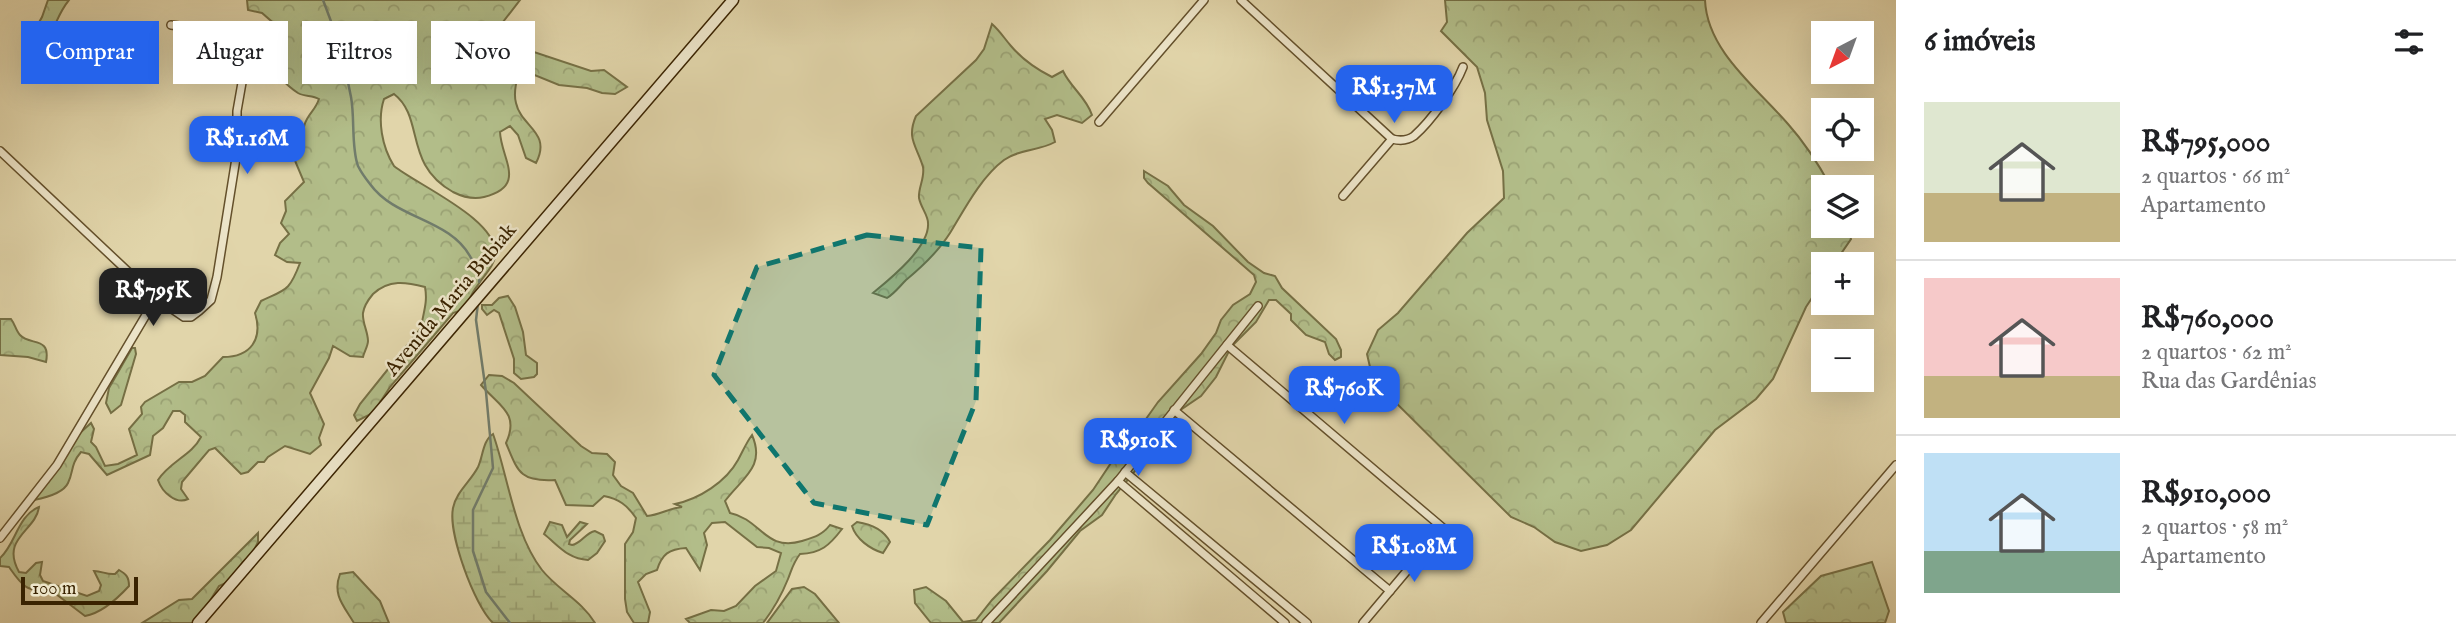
<!DOCTYPE html>
<html lang="pt">
<head>
<meta charset="utf-8">
<style>
	body { margin:0; font-family:"IM FELL English",serif; background:#f2f2f2; color:#202124; height:100vh; display:flex; flex-direction:column; font-size:26px; white-space:nowrap }
	* { box-sizing:border-box; margin:0 }
	p { font-size:23px; color:#757577 }
	.icon { flex:none; width:38px; height:38px; fill:none; stroke:currentColor; stroke-width:2; stroke-linecap:round; stroke-linejoin:round }
	.map { position:relative; flex:1; overflow:hidden }
	.panel { display:flex; flex-direction:column; background:#fff; width:560px }
	.panel>* { flex:none }
	.top-card { position:absolute; left:21px; top:21px; width:665px; height:63px; display:flex; gap:14px }
	.needle { width:46px; rotate:221deg }
	.buttons { position:absolute; left:1811px; top:21px; display:grid; gap:14px }
	.buttons a { display:grid; place-items:center; width:63px; height:63px; border-radius:0px; background:#fff; box-shadow:0 7px 28px #0002; font-size:35px }
	.scale { position:absolute; left:21px; bottom:18px; width:117px; box-sizing:border-box; padding-left:7px; border:4px solid #3a2301; border-top:0; font-size:19px; line-height:24px; white-space:nowrap; color:#3a2301; -webkit-text-stroke:5px #ece4c8; paint-order:stroke }
	.price { position:absolute; translate:-50% -60px; padding:0 16px; border-radius:14px; background:#2563eb; color:#fff; font-size:23px; line-height:46px; filter:drop-shadow(0 2px 4px #0008) }
	.price::after { content:''; position:absolute; left:50%; top:42px; width:21px; height:16px; margin-left:-10px; background:inherit; clip-path:polygon(0 0,100% 0,50% 100%) }
	.price.current { background:#222; color:#fff }
	ul { padding:0; list-style:none }
	li { display:flex; align-items:center; gap:21px; height:175px; padding:0 28px }
	li+li { border-top:2px solid #e0e0e0 }
	li span { display:grid; place-items:center; flex:none; width:196px; height:140px; border-radius:0px; color:#555 }
	li>.icon { margin-inline-start:auto }
	span .icon { width:84px; height:84px; fill:#fffc; stroke-width:1 }
	li b { font-size:30px }
	h2 { display:flex; justify-content:space-between; align-items:center; height:84px; padding:0 28px; font-size:30px }
	.pill { padding:0 24px; border-radius:0px; background:#fff; box-shadow:0 7px 28px #0002; font-size:24px; line-height:63px }
	.pill.current { background:#2563eb; color:#fff }
	main { display:flex; flex:1; min-height:0 }
	.map>svg:first-child { display:block }
</style>
</head>
<body>
<main>
<div class="map">
<svg width="1896" height="623" viewBox="0 0 1896 623">
	<defs>
		<pattern id="forest-crowns" width="20" height="18" patternUnits="userSpaceOnUse" patternTransform="scale(1.75)"><rect width="20" height="18" fill="#b2bd89"/><path d="M2 6a3 3 0 1 1 6 0M12 15a3 3 0 1 1 6 0" fill="none" stroke="#9aa274"/></pattern>
		<pattern id="wetland-marsh" width="20" height="14" patternUnits="userSpaceOnUse" patternTransform="scale(1.75)"><rect width="20" height="14" fill="#b2bd89"/><path d="M1 5h8M5 5V1M11 12h8M15 12V8" fill="none" stroke="#9aa274"/></pattern>
	</defs>
	<rect width="100%" height="100%" fill="#e1d5aa"/>
	<filter id="stains"><feTurbulence type="fractalNoise" baseFrequency=".00286" numOctaves="4"/><feColorMatrix values="0 0 0 0 .2 0 0 0 0 .09 0 0 0 0 .02 0 0 0 .5 -.17"/></filter>
	<radialGradient id="worn" r=".72"><stop offset=".6" stop-color="#630" stop-opacity="0"/><stop offset="1" stop-color="#630" stop-opacity=".3"/></radialGradient>
	<!-- forest -->
	<g fill="url(#forest-crowns)" stroke="#767045" stroke-width="2">
		<path d="M48,0H69C51,22 58,40 24,49L42,17Z"/>
		<path d="M247,0H520L503,22L499,34L506,45L516,52L528,50L591,71L604,70L627,87L615,94L602,93L587,88L559,85L520,69C517,79 513,92 516,103C521,127 552,132 536,163L526,158L518,135L510,126L500,132C501,159 528,186 484,197C473,200 463,197 453,192C403,164 425,118 394,94L384,99C377,120 382,147 394,166C417,185 502,221 495,257C493,268 483,276 478,285C472,292 469,300 465,309L453,313L390,387L373,413L357,421L354,415L360,404L421,328C423,313 428,303 425,287C406,282 389,279 373,294C368,300 364,306 363,313C362,322 368,332 368,341C368,346 364,352 363,357L350,356L333,346L329,358L310,393L324,424L319,438L321,445L310,454L285,446L268,457L264,462H258L248,472L241,474L215,448L209,450L182,482L181,489L188,499C176,505 162,492 158,480C169,462 192,455 201,437L185,422V415L180,411H173L163,428L153,436L150,455L107,475L89,454L81,452C70,465 74,471 68,483C63,494 44,498 34,500L80,433L91,423L94,429L91,442L96,447L105,466L118,464L137,455L129,429L142,414L141,407L145,402L179,382H192L205,376L223,357C251,357 263,339 255,313L261,301C286,289 289,292 300,263L287,262L275,255L280,243L289,234L281,223L286,211L285,201L304,182L293,156C307,141 299,133 307,119C311,112 316,108 319,99C312,95 305,97 298,93C268,73 273,58 278,27L262,13L248,10Z"/>
		<path d="M1445,0H1705C1707,51 1757,88 1788,124C1805,143 1819,165 1831,187H1824V226H1846L1851,239L1834,264H1824L1823,281L1806,307L1773,379L1756,399L1715,430L1631,530L1607,545L1581,551L1555,542L1534,527L1511,517L1373,380L1367,354L1378,330L1398,313L1467,233L1504,198L1503,171L1487,120L1485,93L1477,67L1441,31L1447,22Z"/>
		<path d="M992,24C1000,31 1004,38 1011,46C1022,59 1036,69 1052,77L1063,71C1071,88 1086,97 1092,115L1082,123L1057,115L1045,119L1052,130L1055,142C1039,151 1019,149 1004,160C981,177 964,210 950,233C938,252 923,266 906,280C899,287 895,293 887,298L873,293C890,279 930,247 928,223C928,215 921,208 919,198C918,188 925,178 923,167C917,146 906,139 916,116L976,60L984,49Z"/>
		<polygon points="1144,171 1168,186 1184,205 1213,226 1248,262 1264,273 1275,276 1282,288 1336,339 1341,350 1341,357 1335,360 1329,354 1325,342 1306,335 1291,320 1291,314 1276,300 1269,300 1256,322 1231,347 1216,377 1201,396 1179,411 1149,454 1116,494 1102,515 1080,531 1047,571 999,623 931,623 915,603 914,590 926,587 946,601 963,622 976,620 992,600 1050,540 1093,490 1115,457 1126,448 1141,430 1136,433 1158,402 1201,354 1216,333 1221,320 1233,305 1250,294 1256,282 1254,275 1148,183 1144,178"/>
		<polygon points="508,296 515,307 523,332 526,355 537,363 537,374 534,377 521,379 514,373 514,359 499,313 494,310 487,315 482,309 482,305 492,305 499,298"/>
		<path d="M0,319H11C15,324 16,331 20,335C30,346 51,336 46,362L28,357L0,355Z"/>
		<polygon points="132,348 135,348 136,354 121,405 111,413 106,403 109,388"/>
		<path d="M489,375L502,376L514,383L581,446L592,453L607,454L615,462L613,475L621,486L633,493L647,516C660,515 669,508 682,507L675,504C699,499 726,482 738,460C743,451 746,443 752,435C766,467 742,478 725,501L730,513C761,519 765,552 802,541C815,537 822,535 830,525L842,529C829,546 821,553 800,554C793,563 792,569 788,579C782,594 773,610 763,623H690L686,619L711,610L724,611L736,606L755,586L776,571L781,553L769,548L757,547L725,522L712,523L704,533L707,545L700,570L686,548C669,549 662,554 657,570L646,574L638,582L650,612L648,623H634L627,612L625,599V544L633,532L636,518C627,505 619,499 604,496L593,506L566,505L555,480C520,482 518,472 506,443C520,413 499,406 481,385Z"/>
		<path d="M39,507C36,531 0,538 19,572L26,573L36,563L42,562L40,575L43,581L87,596L99,591L101,585L94,571C102,571 107,575 115,574L119,570C126,574 129,577 129,586C118,598 102,613 85,616L48,588C27,594 21,584 9,567L0,566V558C16,544 17,516 39,507Z"/>
		<path d="M550,522L562,525L567,537L580,522L587,524L570,540L569,544L572,545C582,543 585,533 595,531L603,535L605,541L597,553L588,560C568,559 559,546 544,534Z"/>
		<path d="M857,522C870,524 884,530 890,542L883,553C870,549 856,539 852,526Z"/>
		<polygon points="258,533 258,542 252,554 243,562 228,582 219,586 200,617 192,623 142,623 179,600 192,599"/>
		<polygon points="1872,562 1889,611 1885,623 1786,623 1783,612 1821,576"/>
		<path d="M353,572L380,601L389,623H354C344,606 332,595 340,574Z"/>
		<polygon points="804,587 815,594 839,623 767,623 792,589"/>
	</g>
	<!-- wetland -->
	<path fill="url(#wetland-marsh)" stroke="#767045" stroke-width="2" d="M493,434C508,476 514,534 542,570C558,590 582,601 595,623H493C474,605 448,533 453,508C456,492 471,481 478,467C483,456 483,440 493,434Z"/>
	<g fill="none" stroke-linecap="round" stroke-linejoin="round">
		<!-- stream -->
		<g stroke="#717c6b" stroke-width="2.5">
			<path d="M323,0C336,32 345,63 351,97C355,118 351,147 358,166C361,172 366,179 370,184C396,220 450,218 471,258C476,266 480,272 479,282"/>
			<polyline points="478,303 476,320 486,392 493,468 473,510 473,551 486,592 510,623"/>
		</g>
		<defs>
			<g id="street">
				<polyline points="1241,0 1392,139"/>
				<polyline points="1099,122 1204,0"/>
				<polyline points="0,151 156,298 57,465 0,538"/>
				<path d="M1343,196L1392,139C1400,141 1407,141 1414,136C1431,121 1455,88 1463,67"/>
				<polyline points="156,298 184,317 191,317 199,311 211,300 217,277 237,152 237,111 243,77 243,62 239,53 220,31 209,26 195,28 171,25"/>
				<polyline points="1227,345 1443,528 1363,623"/>
				<polyline points="1174,410 1390,591"/>
				<polyline points="1125,472 1307,623"/>
				<polyline points="1118,481 1285,623"/>
				<polyline points="986,623 1118,481 1258,306"/>
				<polyline points="1761,623 1896,465"/>
			</g>
			<polyline id="secondary" points="198,623 733,0"/>
		</defs>
		<!-- street casing -->
		<use href="#street" stroke="#64502b" stroke-width="10"/>
		<!-- secondary casing -->
		<use href="#secondary" stroke="#3a2301" stroke-width="13"/>
		<!-- street -->
		<use href="#street" stroke="#ece4c8" stroke-width="7"/>
		<!-- secondary -->
		<use href="#secondary" stroke="#ece4c8" stroke-width="10"/>
	</g>
	<!-- marked area -->
	<path fill="#0f766e" fill-opacity="0.2" stroke="#0f766e" stroke-width="5" stroke-dasharray="14 9" stroke-linejoin="round" d="M867,235L981,248L976,401L927,525L814,503L714,375L757,267Z"/>
	<g text-anchor="middle" stroke-width="5" stroke-linejoin="round" paint-order="stroke">
		<!-- street labels -->
		<g font-size="21" fill="#3a2301" stroke="#ece4c8">
			<text transform="translate(450 299) rotate(-50)" y="7">Avenida Maria Bubiak</text>
		</g>
	</g>
	<rect width="100%" height="100%" filter="url(#stains)"/>
	<rect width="100%" height="100%" fill="url(#worn)"/>
</svg>
<div class="buttons">
<a><svg class="needle" viewBox="-14 -14 28 28"><path d="M0-13l5 13h-10z" fill="#e53935"/><path d="M0 13l5-13h-10z" fill="#757577"/></svg></a>
<a><svg class="icon" aria-label="locate" viewBox="0 0 24 24"><circle cx="12" cy="12" r="6"/><path d="M12 2v4M12 18v4M2 12h4M18 12h4"/></svg></a>
<a><svg class="icon" aria-label="layers" viewBox="0 0 24 24"><path d="M12 4l9 5-9 5-9-5zM3 14l9 5 9-5"/></svg></a>
<a>+</a>
<a>−</a>
</div>
<div class="scale">100 m</div>
<b class="price" style="left:1394px;top:125px">R$1.37M</b>
<b class="price" style="left:247px;top:176px">R$1.16M</b>
<b class="price current" style="left:153px;top:328px">R$795K</b>
<b class="price" style="left:1344px;top:426px">R$760K</b>
<b class="price" style="left:1138px;top:478px">R$910K</b>
<b class="price" style="left:1414px;top:584px">R$1.08M</b>
<div class="top-card">
<a class="pill current">Comprar</a>
<a class="pill">Alugar</a>
<a class="pill">Filtros</a>
<a class="pill">Novo</a>
</div>
</div>
<section class="panel">
<h2>6 imóveis<svg class="icon" aria-label="filters" viewBox="0 0 24 24"><path d="M4 7h16M4 17h16"/><circle cx="9" cy="7" r="2"/><circle cx="15" cy="17" r="2"/></svg></h2>
<ul>
<li><span style="background:linear-gradient(#dfe7d0 65%,#c2b280 0)"><svg class="icon" aria-label="home" viewBox="0 0 24 24"><path d="M3 11l9-7 9 7M6 9v11h12V9"/></svg></span><div><b>R$795,000</b><p>2 quartos · 66 m²</p><p>Apartamento</p></div></li>
<li><span style="background:linear-gradient(#f6c9c9 70%,#c2b280 0)"><svg class="icon" aria-label="home" viewBox="0 0 24 24"><path d="M3 11l9-7 9 7M6 9v11h12V9"/></svg></span><div><b>R$760,000</b><p>2 quartos · 62 m²</p><p>Rua das Gardênias</p></div></li>
<li><span style="background:linear-gradient(#bfe0f5 70%,#7fa58c 0)"><svg class="icon" aria-label="home" viewBox="0 0 24 24"><path d="M3 11l9-7 9 7M6 9v11h12V9"/></svg></span><div><b>R$910,000</b><p>2 quartos · 58 m²</p><p>Apartamento</p></div></li>
</ul>
</section>
</main>
</body>
</html>
